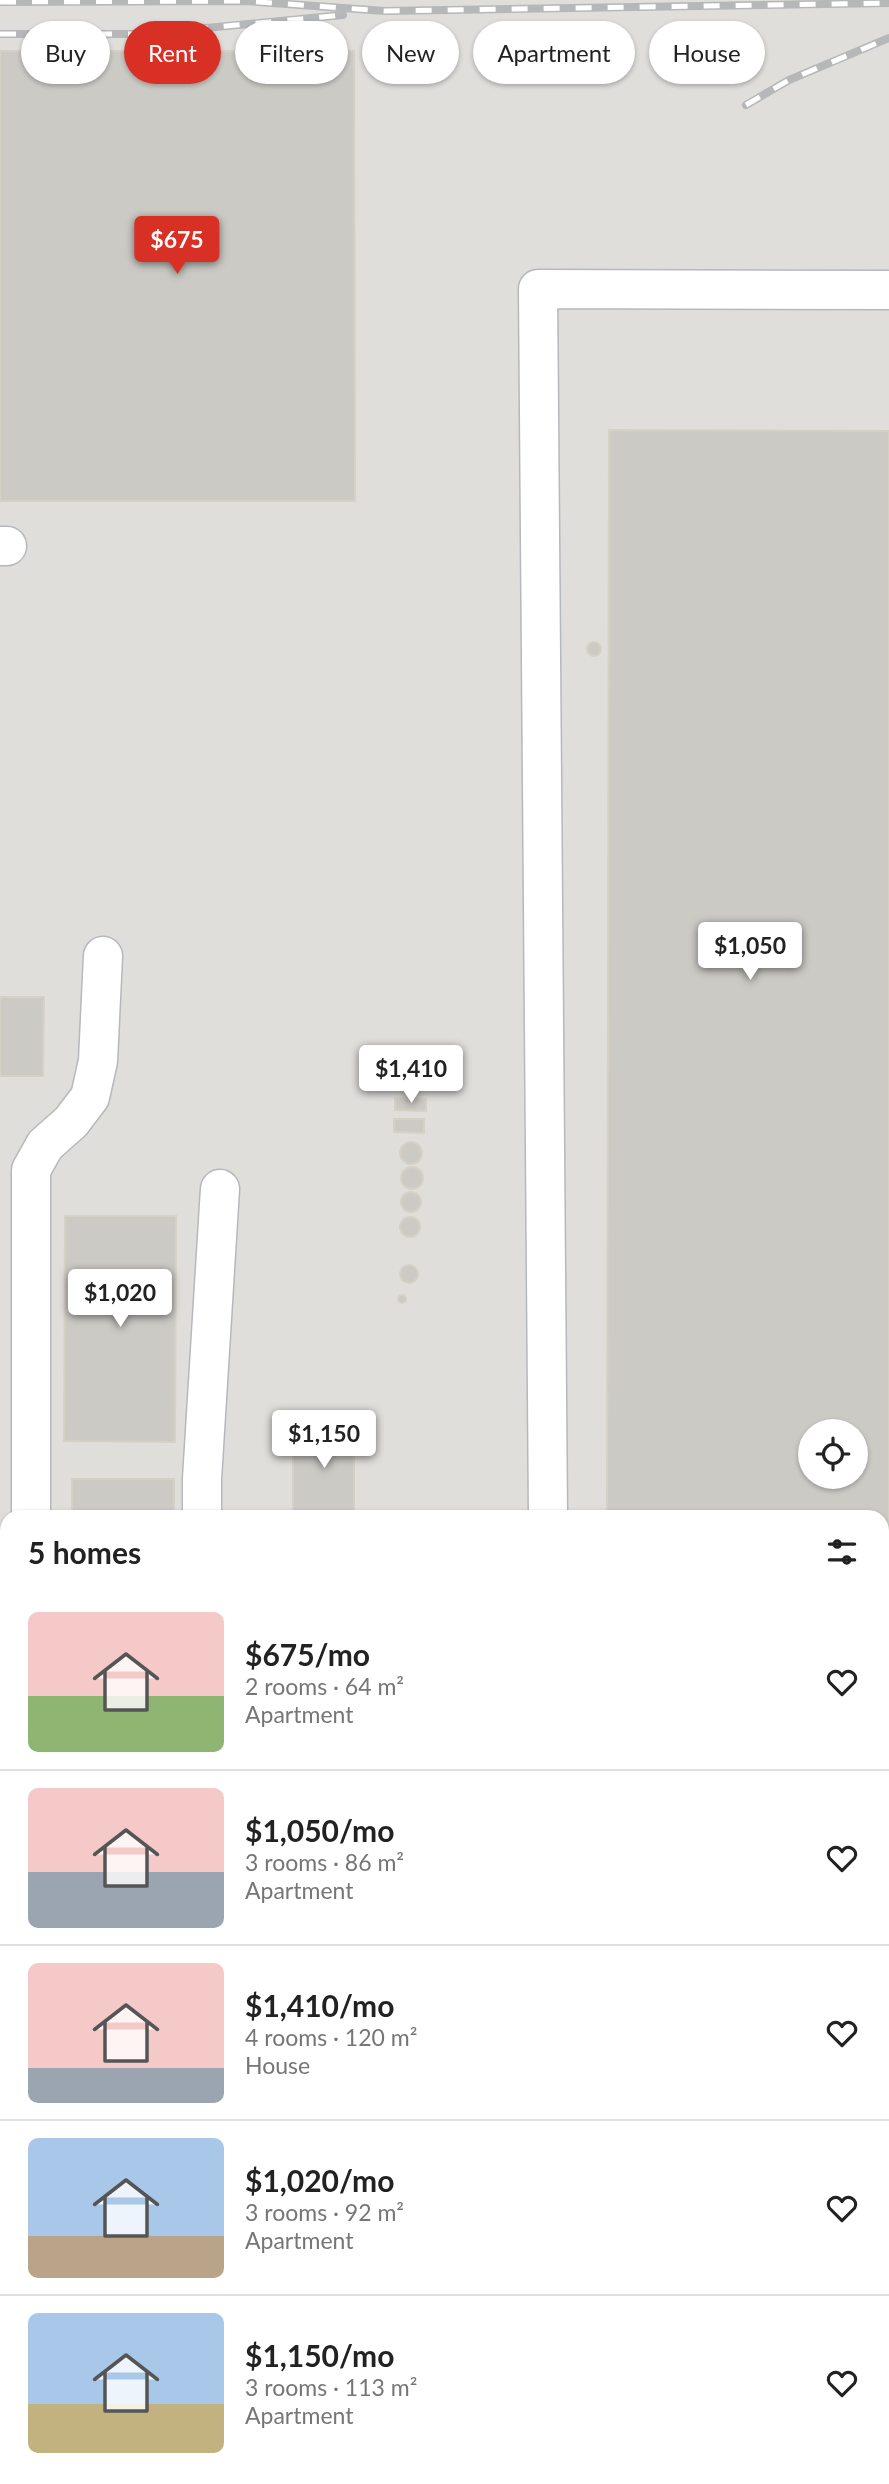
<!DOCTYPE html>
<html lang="en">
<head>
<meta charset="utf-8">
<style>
	body { margin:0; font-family:Lato,sans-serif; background:#f2f2f2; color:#222; height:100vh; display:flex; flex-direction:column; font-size:26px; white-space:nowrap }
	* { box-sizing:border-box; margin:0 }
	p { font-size:23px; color:#767676 }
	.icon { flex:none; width:38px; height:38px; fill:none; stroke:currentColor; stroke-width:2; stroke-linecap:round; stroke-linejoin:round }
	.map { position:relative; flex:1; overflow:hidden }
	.panel { position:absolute; left:0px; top:1510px; width:889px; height:975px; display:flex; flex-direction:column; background:#fff; border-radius:21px 21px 0 0; box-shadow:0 2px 5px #0004 }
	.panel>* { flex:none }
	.hud { position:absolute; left:21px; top:21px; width:847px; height:63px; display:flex; gap:14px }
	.tools { position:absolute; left:798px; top:1419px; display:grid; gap:14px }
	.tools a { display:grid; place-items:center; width:70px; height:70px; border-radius:50%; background:#fff; box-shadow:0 2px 5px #0004; font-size:35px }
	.price { position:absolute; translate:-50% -60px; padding:0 16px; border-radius:7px; background:#fff; color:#222; font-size:23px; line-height:46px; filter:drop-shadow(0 2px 4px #0008) }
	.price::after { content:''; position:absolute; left:50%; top:42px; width:21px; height:16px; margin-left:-10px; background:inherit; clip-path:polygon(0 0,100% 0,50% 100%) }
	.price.active { background:#d93025; color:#fff }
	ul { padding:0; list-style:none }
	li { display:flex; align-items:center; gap:21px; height:175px; padding:0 28px }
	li+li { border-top:2px solid #e0e0e0 }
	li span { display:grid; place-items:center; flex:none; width:196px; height:140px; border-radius:10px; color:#555 }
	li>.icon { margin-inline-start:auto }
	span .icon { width:84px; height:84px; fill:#fffc; stroke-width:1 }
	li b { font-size:30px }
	h2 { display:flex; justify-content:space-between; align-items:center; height:84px; padding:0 28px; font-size:30px }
	.tag { padding:0 24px; border-radius:32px; background:#fff; box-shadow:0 2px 5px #0004; font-size:24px; line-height:63px }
	.tag.active { background:#d93025; color:#fff }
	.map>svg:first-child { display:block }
</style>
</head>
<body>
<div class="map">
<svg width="889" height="2484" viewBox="0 0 889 2484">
	<rect width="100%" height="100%" fill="#f1efe8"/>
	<!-- industrial -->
	<path fill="#e0deda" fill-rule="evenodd" d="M0,0H889V2484H0ZM810,1432H856V1477H810ZM7,1517H882V2478H7Z"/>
	<!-- building -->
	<g fill="#cccac5" stroke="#d6d1c6" stroke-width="2" fill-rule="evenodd">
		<polygon points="0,51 354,51 355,501 0,501"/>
		<path d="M609,430L889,431V1946H882V1517H607ZM810,1432H856V1477H810Z"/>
		<circle cx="594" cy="649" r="7"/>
		<polygon points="0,997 44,997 43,1076 0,1076"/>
		<circle cx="405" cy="1085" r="5"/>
		<circle cx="393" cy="1085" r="5"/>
		<circle cx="417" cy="1086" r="5"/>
		<polygon points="395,1098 426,1099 426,1111 395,1110"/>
		<polygon points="394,1119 424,1119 424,1133 394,1132"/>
		<circle cx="411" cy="1153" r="11"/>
		<circle cx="412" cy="1178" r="11"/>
		<circle cx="411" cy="1202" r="10"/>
		<polygon points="65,1216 176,1216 175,1442 64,1441"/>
		<circle cx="410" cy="1227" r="10"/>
		<circle cx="409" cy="1274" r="9"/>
		<circle cx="402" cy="1299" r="4"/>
		<rect x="293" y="1424" width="61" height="93"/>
		<rect x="72" y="1479" width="102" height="38"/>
		<polygon points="0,2353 7,2353 7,2478 21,2478 21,2484 0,2484"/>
		<rect x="67" y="2478" width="70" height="6"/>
		<rect x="174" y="2478" width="21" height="6"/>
		<rect x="750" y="2478" width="98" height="6"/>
	</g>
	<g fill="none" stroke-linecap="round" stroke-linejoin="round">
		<defs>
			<g id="minor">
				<polyline points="0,546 7,546"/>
				<polyline points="31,1517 31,1170 45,1145 71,1122 90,1097 98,1061 103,956"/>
				<polyline points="202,1517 202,1479 220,1189"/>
				<polyline points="548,1517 538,289 889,290"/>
				<polyline points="882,2182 889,2182"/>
				<polyline points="0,2188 7,2188"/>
				<polyline points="510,2478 510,2484"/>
			</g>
		</defs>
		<!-- minor casing -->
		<use href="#minor" stroke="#b5b8bc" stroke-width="41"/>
		<!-- minor -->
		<use href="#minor" stroke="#fff" stroke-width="38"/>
		<defs>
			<g id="rail">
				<polyline points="0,2 245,1 385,11 889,3"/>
				<polyline points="0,34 142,34 343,15"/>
				<polyline points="746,105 789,80 889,38"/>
			</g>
		</defs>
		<!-- rail casing -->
		<use href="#rail" stroke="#b6b7b8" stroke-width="8"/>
		<!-- rail -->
		<use href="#rail" stroke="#fff" stroke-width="5" stroke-dasharray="16" stroke-linecap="butt"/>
	</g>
</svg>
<div class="tools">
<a><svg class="icon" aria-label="locate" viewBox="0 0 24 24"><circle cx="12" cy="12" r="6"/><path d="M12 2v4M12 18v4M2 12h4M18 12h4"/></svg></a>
</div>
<b class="price active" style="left:177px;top:276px">$675</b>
<b class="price" style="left:750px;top:982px">$1,050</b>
<b class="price" style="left:411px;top:1105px">$1,410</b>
<b class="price" style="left:120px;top:1329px">$1,020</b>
<b class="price" style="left:324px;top:1470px">$1,150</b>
<div class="hud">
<a class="tag">Buy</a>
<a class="tag active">Rent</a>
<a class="tag">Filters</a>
<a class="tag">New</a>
<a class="tag">Apartment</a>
<a class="tag">House</a>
</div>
<section class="panel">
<h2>5 homes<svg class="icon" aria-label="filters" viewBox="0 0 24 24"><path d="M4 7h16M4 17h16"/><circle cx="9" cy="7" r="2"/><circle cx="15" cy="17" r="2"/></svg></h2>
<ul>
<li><span style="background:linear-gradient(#f6c9c9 60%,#8fb573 0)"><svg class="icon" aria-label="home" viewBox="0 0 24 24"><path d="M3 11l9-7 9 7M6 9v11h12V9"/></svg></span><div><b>$675/mo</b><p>2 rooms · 64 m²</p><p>Apartment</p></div><svg class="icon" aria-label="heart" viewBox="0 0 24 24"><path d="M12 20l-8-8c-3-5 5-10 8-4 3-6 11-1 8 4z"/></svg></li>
<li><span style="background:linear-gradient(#f6c9c9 60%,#9aa5b1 0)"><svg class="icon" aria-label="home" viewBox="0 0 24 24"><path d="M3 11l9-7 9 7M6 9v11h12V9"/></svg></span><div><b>$1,050/mo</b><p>3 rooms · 86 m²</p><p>Apartment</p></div><svg class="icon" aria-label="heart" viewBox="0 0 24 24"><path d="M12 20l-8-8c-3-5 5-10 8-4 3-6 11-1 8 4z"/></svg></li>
<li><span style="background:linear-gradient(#f6c9c9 75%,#9aa5b1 0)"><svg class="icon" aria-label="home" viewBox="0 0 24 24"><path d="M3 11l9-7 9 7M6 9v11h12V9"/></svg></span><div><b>$1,410/mo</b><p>4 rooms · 120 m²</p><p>House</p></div><svg class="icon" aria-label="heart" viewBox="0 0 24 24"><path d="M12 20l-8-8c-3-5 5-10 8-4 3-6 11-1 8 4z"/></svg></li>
<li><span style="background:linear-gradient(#a9c7e8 70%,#b9a48a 0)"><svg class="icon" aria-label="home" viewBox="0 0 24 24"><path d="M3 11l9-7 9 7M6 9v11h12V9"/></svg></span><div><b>$1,020/mo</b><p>3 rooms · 92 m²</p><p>Apartment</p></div><svg class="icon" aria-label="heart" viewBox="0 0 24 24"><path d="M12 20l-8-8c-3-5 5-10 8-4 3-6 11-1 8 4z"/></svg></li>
<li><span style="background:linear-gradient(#a9c7e8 65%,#c2b280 0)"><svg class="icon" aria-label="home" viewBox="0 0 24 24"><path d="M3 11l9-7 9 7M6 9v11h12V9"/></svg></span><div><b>$1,150/mo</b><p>3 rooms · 113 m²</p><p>Apartment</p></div><svg class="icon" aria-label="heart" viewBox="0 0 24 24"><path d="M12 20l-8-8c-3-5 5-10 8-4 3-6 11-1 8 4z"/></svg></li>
</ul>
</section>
</div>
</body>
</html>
